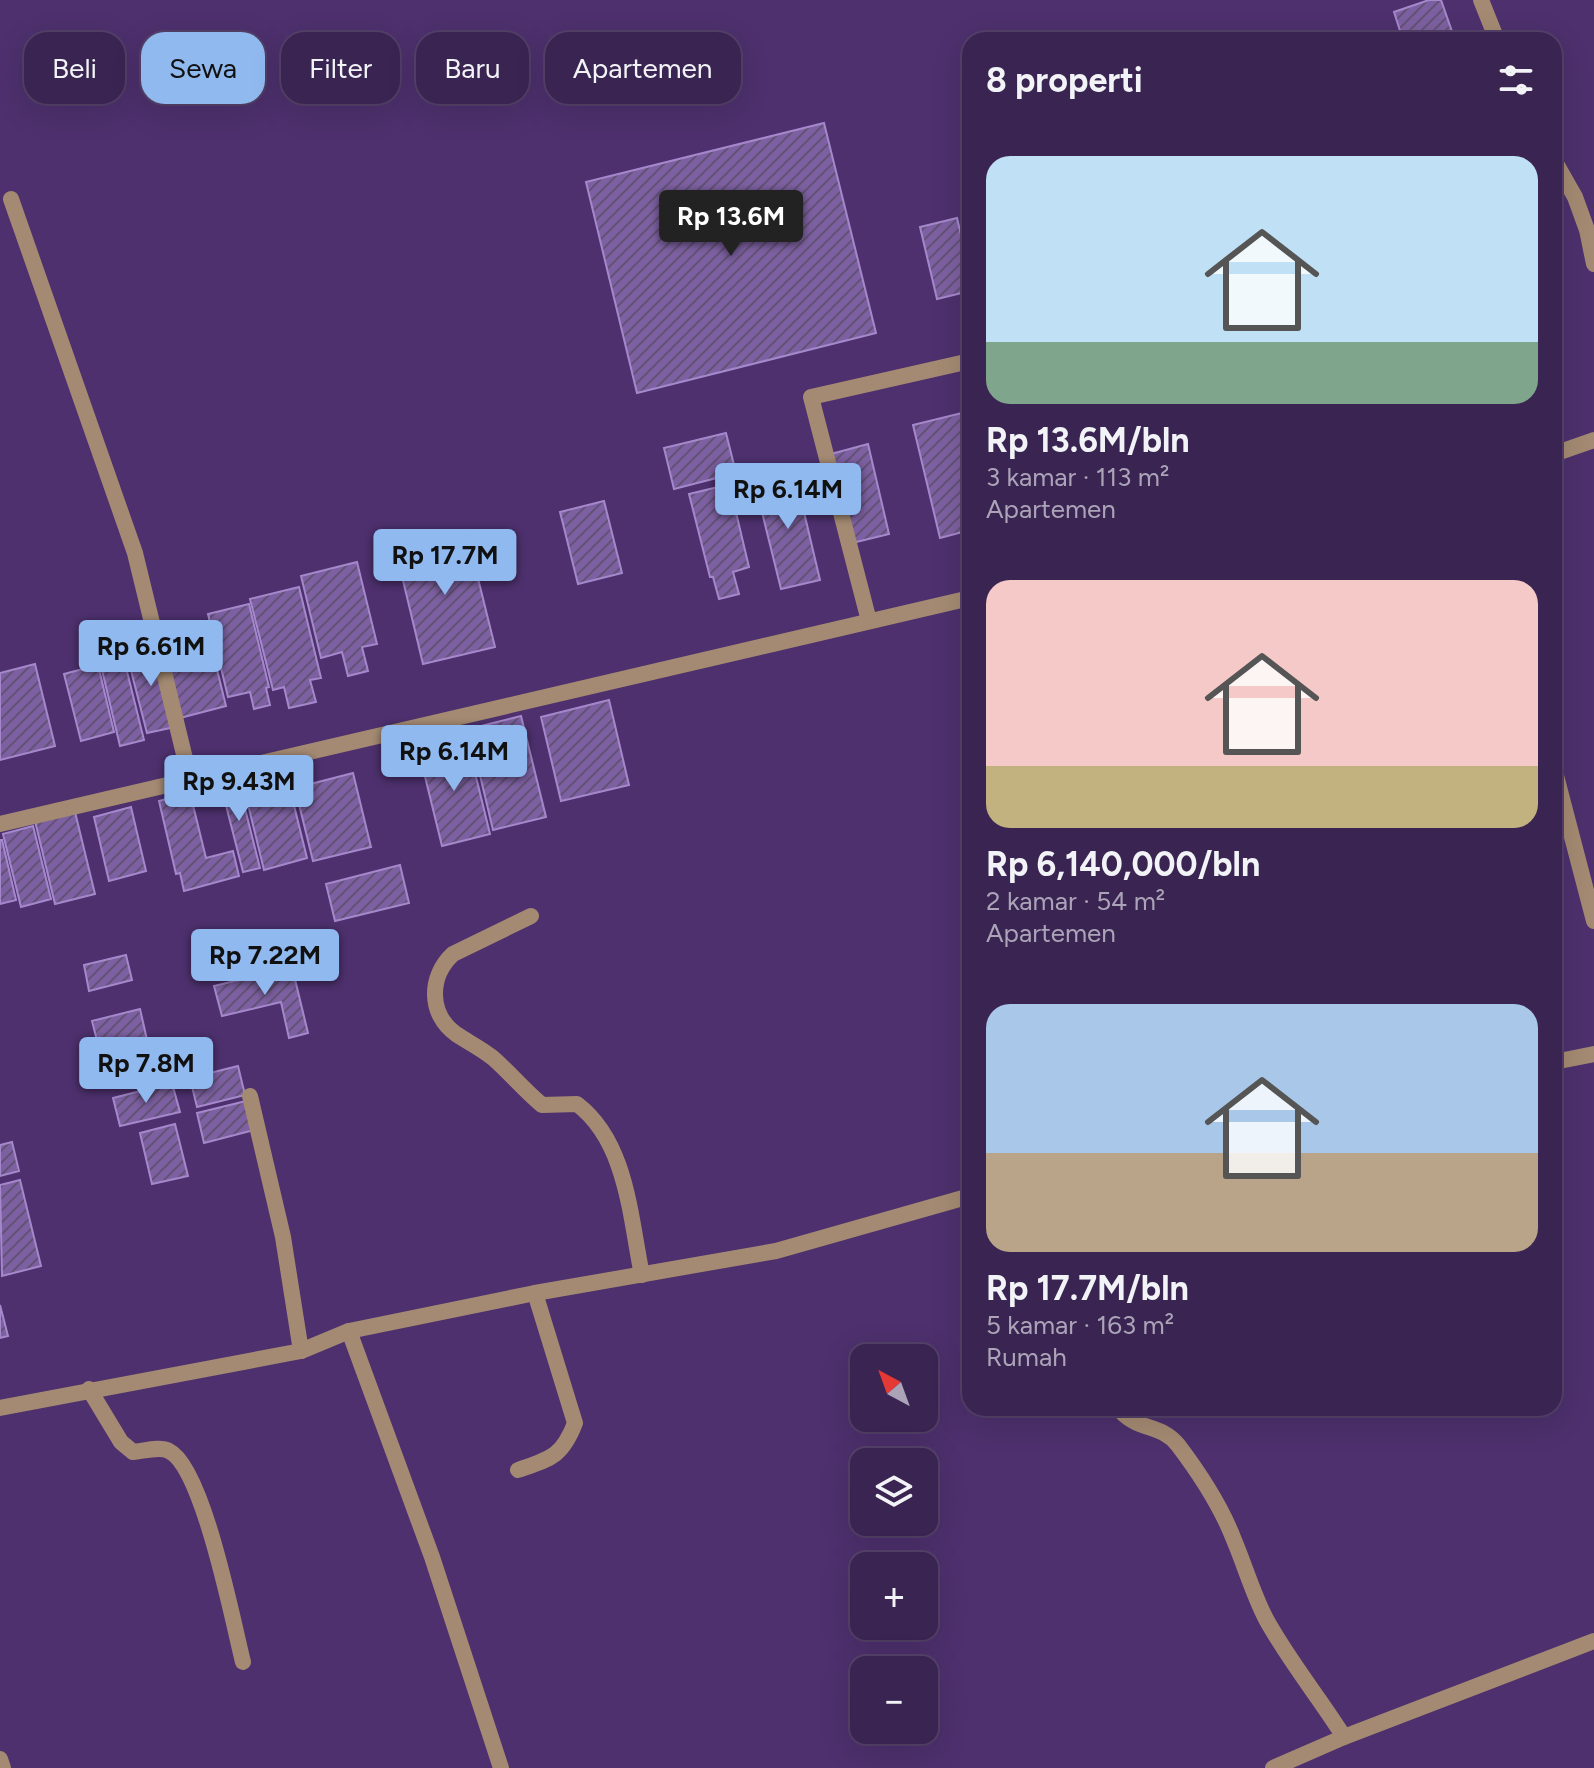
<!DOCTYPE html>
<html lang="id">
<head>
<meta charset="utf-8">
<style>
	body { margin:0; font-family:Figtree,sans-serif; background:#45305c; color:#f1f3f6; height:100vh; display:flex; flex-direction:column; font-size:30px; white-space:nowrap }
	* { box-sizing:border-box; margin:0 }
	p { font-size:26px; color:#aba4b8 }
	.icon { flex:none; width:44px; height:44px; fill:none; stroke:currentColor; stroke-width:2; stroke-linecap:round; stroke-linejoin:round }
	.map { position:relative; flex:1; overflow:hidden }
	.panel { position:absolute; left:962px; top:32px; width:600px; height:1384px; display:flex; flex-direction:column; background:#3a2452; border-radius:24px; box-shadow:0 8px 32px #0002,0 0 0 2px #544169 }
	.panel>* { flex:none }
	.guide { position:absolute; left:24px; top:32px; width:760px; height:72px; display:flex; gap:16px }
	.needle { width:52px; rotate:319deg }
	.buttons { position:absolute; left:850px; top:1344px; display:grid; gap:16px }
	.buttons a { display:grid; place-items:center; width:88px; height:88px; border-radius:16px; background:#3a2452; box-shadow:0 8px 32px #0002,0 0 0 2px #544169; font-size:40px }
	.price { position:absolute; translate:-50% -68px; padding:0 18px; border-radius:8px; background:#90b9f0; color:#111; font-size:26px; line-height:52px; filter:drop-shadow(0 2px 4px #0008) }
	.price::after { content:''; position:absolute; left:50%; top:48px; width:24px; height:18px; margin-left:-12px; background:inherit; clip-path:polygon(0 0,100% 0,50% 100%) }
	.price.current { background:#222; color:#fff }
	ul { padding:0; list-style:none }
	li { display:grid; align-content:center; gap:16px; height:424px; padding:0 24px }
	li span { display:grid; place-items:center; height:248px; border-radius:24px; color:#555 }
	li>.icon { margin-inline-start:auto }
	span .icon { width:144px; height:144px; fill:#fffc; stroke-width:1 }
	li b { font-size:34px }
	h2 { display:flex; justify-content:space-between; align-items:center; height:96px; padding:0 24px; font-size:34px }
	.pill { padding:0 28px; border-radius:24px; background:#3a2452; box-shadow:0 8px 32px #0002,0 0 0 2px #544169; font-size:28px; line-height:72px }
	.pill.current { background:#90b9f0; color:#111 }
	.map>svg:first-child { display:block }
</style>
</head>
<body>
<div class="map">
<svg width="1594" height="1768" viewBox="0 0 1594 1768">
	<defs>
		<pattern id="building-hatch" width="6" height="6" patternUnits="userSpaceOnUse" patternTransform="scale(2)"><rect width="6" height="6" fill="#7d60a1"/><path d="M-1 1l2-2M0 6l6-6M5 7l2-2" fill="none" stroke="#625276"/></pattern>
	</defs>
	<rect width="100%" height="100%" fill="#4d306d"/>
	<!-- building -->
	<g fill="url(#building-hatch)" stroke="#a588cc" stroke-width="2">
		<polygon points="1429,0 1441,0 1455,40 1403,40 1394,12"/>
		<polygon points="824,123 876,333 637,393 586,182"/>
		<polygon points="957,218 970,272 970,291 937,299 920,227"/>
		<polygon points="970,411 970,530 940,538 913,425"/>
		<polygon points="726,433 736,473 674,489 664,448"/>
		<polygon points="868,444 889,534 852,543 831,454"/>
		<polygon points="795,474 820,580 781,589 755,484"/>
		<polygon points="739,482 744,501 734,504 749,567 733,572 739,594 719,599 713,577 710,577 689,494"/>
		<polygon points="604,501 622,573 578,584 560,512"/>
		<polygon points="466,530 495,647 423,664 395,547"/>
		<polygon points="357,562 377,644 362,647 368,671 348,676 342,652 321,658 301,576"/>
		<polygon points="299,587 321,678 310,680 316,702 289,708 284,687 273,690 250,599"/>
		<polygon points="249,604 269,687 266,688 270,705 254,709 250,692 228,697 208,614"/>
		<polygon points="209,637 226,706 180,718 163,648"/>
		<polygon points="120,643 144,740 120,746 97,649"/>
		<polygon points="155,644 175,727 147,733 126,651"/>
		<polygon points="35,664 55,746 0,760 0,673"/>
		<polygon points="98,665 114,732 81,741 64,674"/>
		<polygon points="609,700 629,785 561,801 541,717"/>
		<polygon points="521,716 546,817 493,830 469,729"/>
		<polygon points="467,740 490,834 442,846 419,752"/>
		<polygon points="236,773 260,868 243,872 219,778"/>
		<polygon points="286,773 307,858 264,870 243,784"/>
		<polygon points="353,773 371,847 313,861 295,788"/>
		<polygon points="190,793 206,858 233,851 239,876 184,891 180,873 176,874 159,801"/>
		<polygon points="131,807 146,871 109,881 94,817"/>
		<polygon points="75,812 95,894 55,904 35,821"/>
		<polygon points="33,826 51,899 21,907 3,834"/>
		<polygon points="0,840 2,840 16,900 0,904"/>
		<polygon points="400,865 409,903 335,921 326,884"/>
		<polygon points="126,955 132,980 89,991 84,965"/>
		<polygon points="292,967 308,1033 289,1038 281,1002 222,1016 214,986"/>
		<polygon points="140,1009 148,1044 101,1056 92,1021"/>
		<polygon points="238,1066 245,1095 197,1107 190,1078"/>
		<polygon points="172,1083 180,1112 120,1126 113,1098"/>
		<polygon points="246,1101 254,1130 204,1143 197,1113"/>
		<polygon points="175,1124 188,1176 152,1184 140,1133"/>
		<polygon points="12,1142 19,1171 0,1176 0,1145"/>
		<polygon points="20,1180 41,1266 2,1276 0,1185"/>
		<polygon points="0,1305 8,1336 0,1338"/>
	</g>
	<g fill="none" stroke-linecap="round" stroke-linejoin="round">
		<!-- minor -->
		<g stroke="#a48a72" stroke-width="16">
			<polyline points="1481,0 1497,40"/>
			<polyline points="1554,160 1575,197 1587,230 1594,264"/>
			<polyline points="11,199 135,553 190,779"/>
			<polyline points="1554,454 1594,440"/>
			<polyline points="869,621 811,397 970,361"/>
			<polyline points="1554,768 1594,921"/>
			<polyline points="0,824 970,598"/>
			<path d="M531,916L453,954C429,976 428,1014 456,1034C468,1042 482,1049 493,1058C510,1073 525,1091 542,1105L577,1104C627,1142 630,1217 642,1275"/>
			<polyline points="1554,1062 1594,1054"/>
			<polyline points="250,1096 283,1237 301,1351"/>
			<polyline points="349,1331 432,1557 501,1768"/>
			<path d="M89,1389L121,1442L133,1452C144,1451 160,1446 169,1451C203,1467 233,1622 243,1662"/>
			<polyline points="0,1408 301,1351 349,1331 535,1293 776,1251 970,1196"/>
			<path d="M1118,1408C1137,1432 1161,1423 1178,1445C1200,1474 1221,1506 1234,1540C1245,1566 1253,1594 1266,1619C1289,1661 1319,1697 1344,1737"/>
			<path d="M518,1470C550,1459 562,1457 575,1423L535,1293"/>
			<polyline points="0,1759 3,1768"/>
			<polyline points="1273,1768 1344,1737 1594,1641"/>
		</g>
	</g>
</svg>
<div class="buttons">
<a><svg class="needle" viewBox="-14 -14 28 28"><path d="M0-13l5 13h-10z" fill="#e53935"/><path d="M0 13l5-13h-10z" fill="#aba4b8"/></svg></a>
<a><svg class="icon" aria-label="layers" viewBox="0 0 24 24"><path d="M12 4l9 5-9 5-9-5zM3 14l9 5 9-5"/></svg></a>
<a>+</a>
<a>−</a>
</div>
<b class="price current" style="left:731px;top:258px">Rp 13.6M</b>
<b class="price" style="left:788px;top:531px">Rp 6.14M</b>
<b class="price" style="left:445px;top:597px">Rp 17.7M</b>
<b class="price" style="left:151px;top:688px">Rp 6.61M</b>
<b class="price" style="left:454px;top:793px">Rp 6.14M</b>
<b class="price" style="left:239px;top:823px">Rp 9.43M</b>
<b class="price" style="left:265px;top:997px">Rp 7.22M</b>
<b class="price" style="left:146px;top:1105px">Rp 7.8M</b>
<div class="guide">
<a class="pill">Beli</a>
<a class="pill current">Sewa</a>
<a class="pill">Filter</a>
<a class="pill">Baru</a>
<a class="pill">Apartemen</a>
</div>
<section class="panel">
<h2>8 properti<svg class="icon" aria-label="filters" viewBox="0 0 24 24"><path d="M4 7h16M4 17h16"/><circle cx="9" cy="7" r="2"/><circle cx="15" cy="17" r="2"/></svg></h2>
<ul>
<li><span style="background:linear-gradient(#bfe0f5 75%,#7fa58c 0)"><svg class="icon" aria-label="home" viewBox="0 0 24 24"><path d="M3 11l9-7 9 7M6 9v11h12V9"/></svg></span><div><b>Rp 13.6M/bln</b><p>3 kamar · 113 m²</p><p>Apartemen</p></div></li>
<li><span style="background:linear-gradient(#f6c9c9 75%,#c2b280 0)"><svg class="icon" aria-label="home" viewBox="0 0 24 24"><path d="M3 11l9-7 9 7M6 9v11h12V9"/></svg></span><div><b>Rp 6,140,000/bln</b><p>2 kamar · 54 m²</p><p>Apartemen</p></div></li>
<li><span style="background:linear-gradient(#a9c7e8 60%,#b9a48a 0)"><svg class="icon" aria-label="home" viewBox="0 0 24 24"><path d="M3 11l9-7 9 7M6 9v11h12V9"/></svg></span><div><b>Rp 17.7M/bln</b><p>5 kamar · 163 m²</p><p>Rumah</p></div></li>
</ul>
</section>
</div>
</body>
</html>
